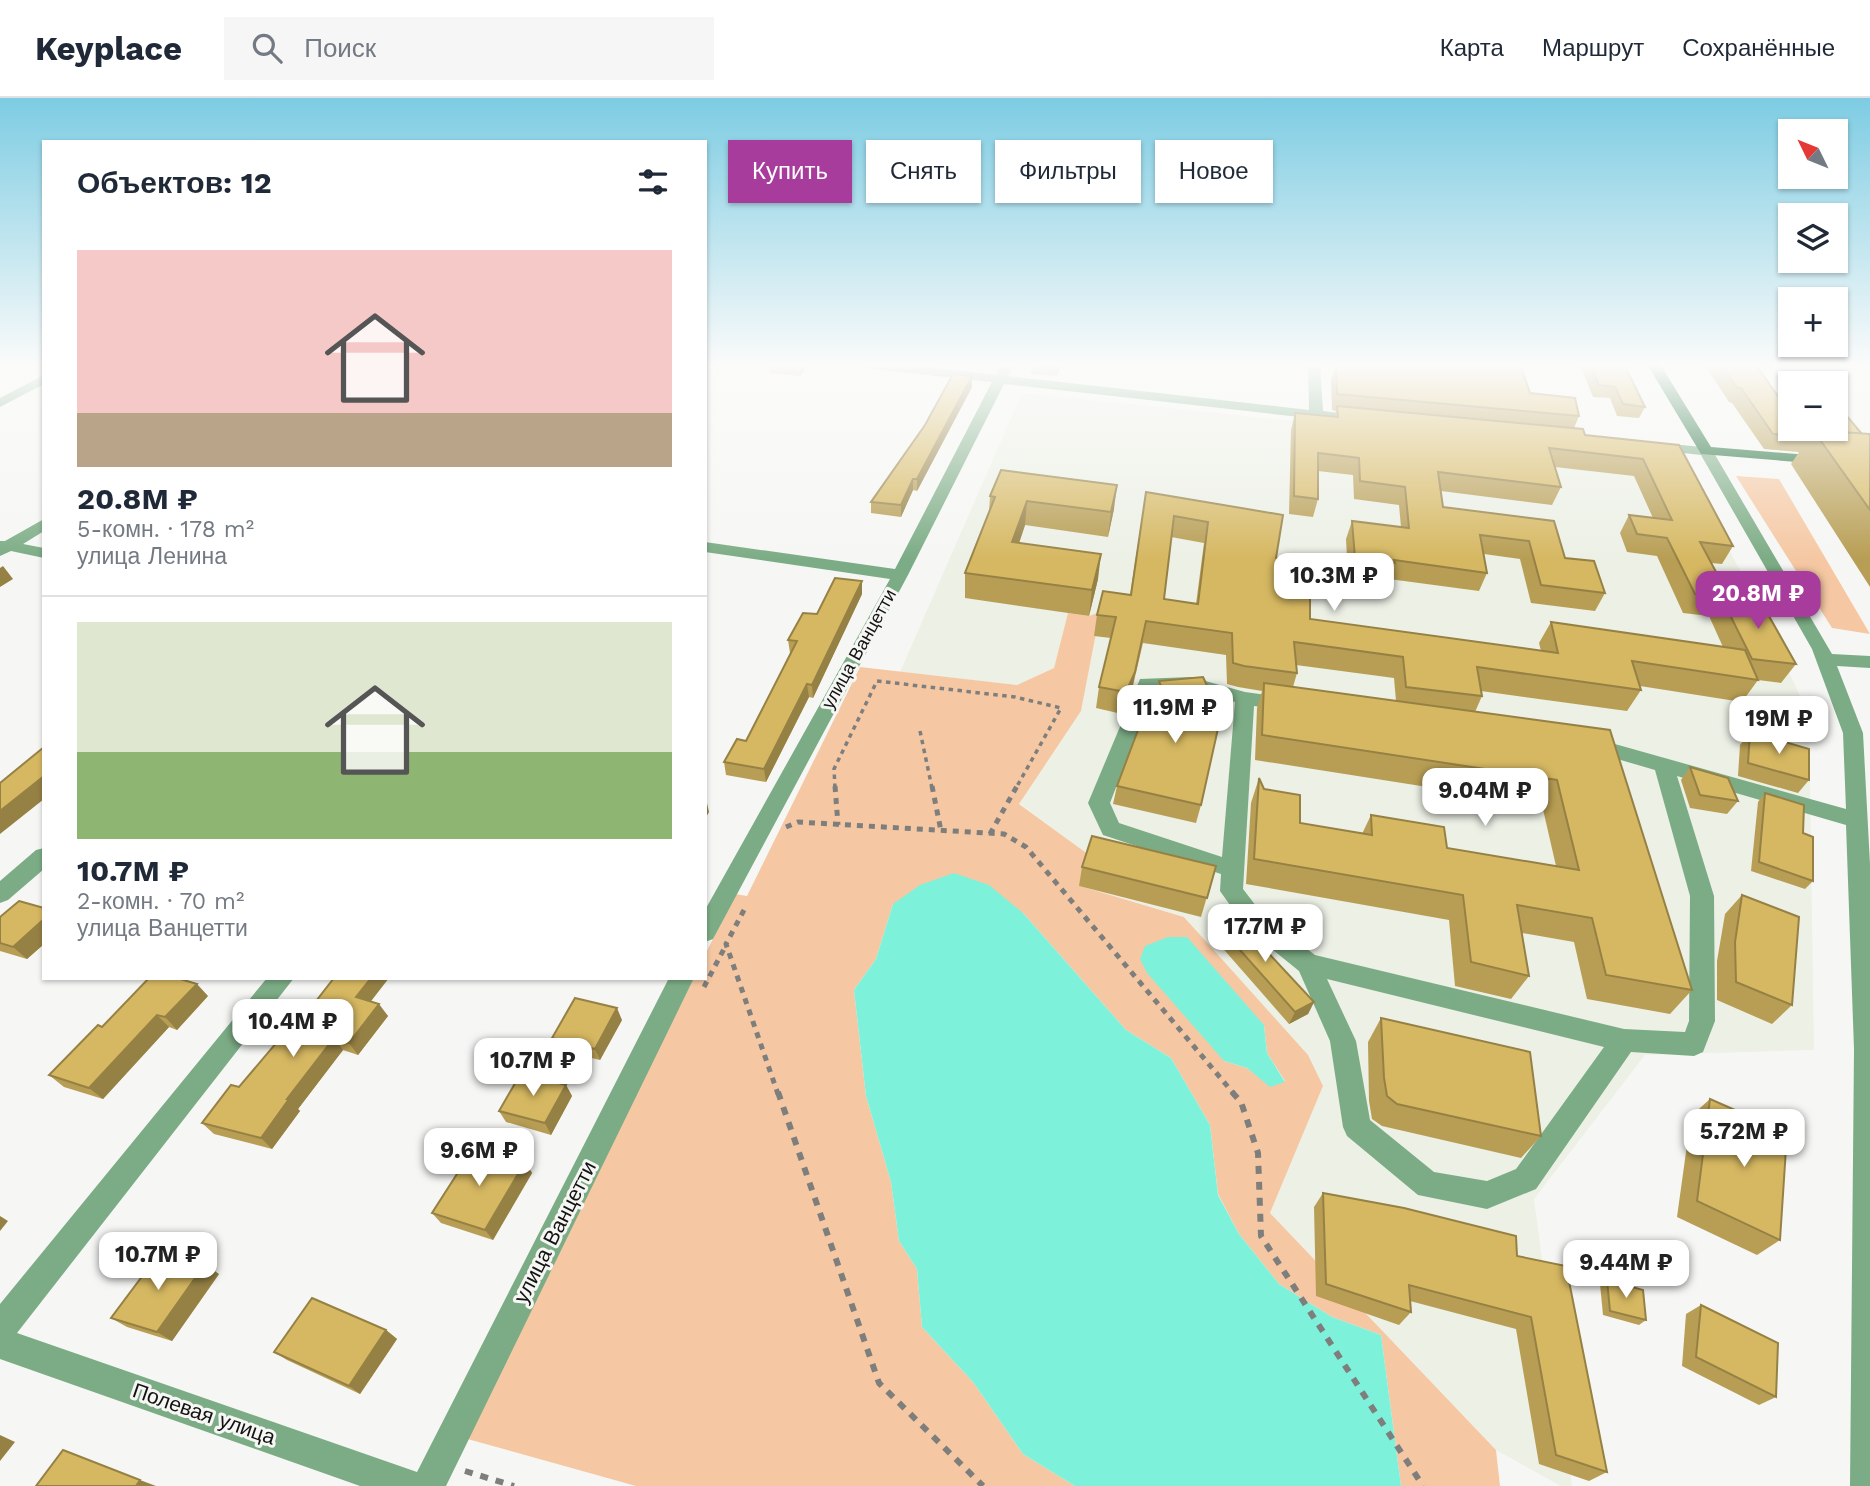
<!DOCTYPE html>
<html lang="ru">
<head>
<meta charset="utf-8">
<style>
	body { margin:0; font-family:"Work Sans",sans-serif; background:#f6f6f7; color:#1f2937; height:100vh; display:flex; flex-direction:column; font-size:26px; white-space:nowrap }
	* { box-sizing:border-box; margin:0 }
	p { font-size:23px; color:#747a83 }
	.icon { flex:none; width:38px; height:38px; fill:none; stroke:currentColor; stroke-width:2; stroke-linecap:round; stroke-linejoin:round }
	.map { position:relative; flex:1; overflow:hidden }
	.side { position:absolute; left:42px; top:42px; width:665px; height:840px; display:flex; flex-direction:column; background:#fff; border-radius:0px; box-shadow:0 2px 5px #0004 }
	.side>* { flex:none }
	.guide { position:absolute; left:728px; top:42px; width:665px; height:63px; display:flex; gap:14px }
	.needle { width:46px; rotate:313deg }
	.controls { position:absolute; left:1778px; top:21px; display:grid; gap:14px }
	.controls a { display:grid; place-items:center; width:70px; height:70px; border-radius:0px; background:#fff; box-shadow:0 2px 5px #0004; font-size:35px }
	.price { position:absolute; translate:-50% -60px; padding:0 16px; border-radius:14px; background:#fff; color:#222; font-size:23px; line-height:46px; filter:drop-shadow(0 2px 4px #0008) }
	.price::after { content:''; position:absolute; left:50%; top:42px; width:21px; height:16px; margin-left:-10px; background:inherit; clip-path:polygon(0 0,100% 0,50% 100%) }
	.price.on { background:#a83c9c; color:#fff }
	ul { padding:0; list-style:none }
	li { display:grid; align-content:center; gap:14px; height:371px; padding:0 35px }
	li+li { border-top:2px solid #e0e1e3 }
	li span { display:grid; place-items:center; height:217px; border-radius:0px; color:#555 }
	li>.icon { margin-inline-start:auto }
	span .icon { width:126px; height:126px; fill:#fffc; stroke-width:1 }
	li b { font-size:30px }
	h2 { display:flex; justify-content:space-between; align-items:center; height:84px; padding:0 35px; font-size:30px }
	.chip { padding:0 24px; border-radius:0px; background:#fff; box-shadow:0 2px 5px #0004; font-size:24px; line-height:63px }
	.chip.on { background:#a83c9c; color:#fff }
	header { display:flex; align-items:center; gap:42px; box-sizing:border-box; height:98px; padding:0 35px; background:#fff; border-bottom:2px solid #e0e1e3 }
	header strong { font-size:33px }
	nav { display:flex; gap:38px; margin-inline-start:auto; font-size:24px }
	.search { width:490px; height:63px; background:#f6f6f7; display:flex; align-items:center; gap:18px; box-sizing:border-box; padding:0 24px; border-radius:0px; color:#747a83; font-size:26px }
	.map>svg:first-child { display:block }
</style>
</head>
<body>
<header>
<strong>Keyplace</strong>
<div class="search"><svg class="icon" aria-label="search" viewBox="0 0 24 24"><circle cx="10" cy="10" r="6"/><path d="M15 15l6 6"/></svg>Поиск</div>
<nav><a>Карта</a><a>Маршрут</a><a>Сохранённые</a></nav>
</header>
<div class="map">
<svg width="1870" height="1388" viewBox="0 0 1870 1388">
	<rect width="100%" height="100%" fill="#f6f7f4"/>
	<!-- built -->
	<polygon fill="#ecf0e5" points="1022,295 1681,363 1747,485 1809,617 1814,952 1645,957 1534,1101 1572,1388 1561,1388 1496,1352 1270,1115 1323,988 1185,819 1079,788 1088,757 1019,705 1081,613 1099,515 1089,518 1068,515 1054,570 1017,587 900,574"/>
	<!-- green -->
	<g fill="#f5c8a3" fill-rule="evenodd">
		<polygon points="1736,378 1779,381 1870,536 1832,530"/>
		<path d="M1100,514L1081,613L1019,706L1089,757L1080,788L1184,819L1308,957L1323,988L1270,1115L1496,1352L1500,1388H1401L1381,1237L1332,1219L1279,1186L1239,1136L1218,1096L1210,1027L1171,960L1126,932L1023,815L893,806L876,861L854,892L866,998L891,1084L899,1143L917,1171L922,1229L973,1284L1023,1356L1075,1388H636L464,1340L694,880H705V857L735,796L747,798L860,569L1017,587L1054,570L1068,515L1089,518ZM1264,927L1267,955L1285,983L1270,988L1247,970L1224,963Z"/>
	</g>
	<!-- water -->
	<g fill="#7ef1db">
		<polygon points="954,775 989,787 1023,815 1126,932 1171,960 1210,1027 1218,1097 1239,1136 1279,1186 1332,1219 1381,1237 1401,1388 1075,1388 1023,1356 973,1284 922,1229 917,1171 899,1143 891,1084 866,998 854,892 876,861 893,806 920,787"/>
		<polygon points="1168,839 1187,839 1264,927 1267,955 1285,984 1270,989 1247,970 1224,963 1147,875 1140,861 1145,848"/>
	</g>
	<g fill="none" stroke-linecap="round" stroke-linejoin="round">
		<!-- path-far2 -->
		<g stroke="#7e7f7d" stroke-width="3.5" stroke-dasharray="4.5 4.5" stroke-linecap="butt">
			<polyline points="920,633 932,690"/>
			<polyline points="835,690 834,671 877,583 1015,599 1061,610 1016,690"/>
		</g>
		<!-- path-far1 -->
		<g stroke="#7e7f7d" stroke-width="5" stroke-dasharray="6 6" stroke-linecap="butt">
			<polyline points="835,688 838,727"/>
			<polyline points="932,688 941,733"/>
			<polyline points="786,729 798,724 1004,736 1026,749 1234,996"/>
			<polyline points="990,736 1017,688"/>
			<polyline points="744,812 726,846 778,996"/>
			<polyline points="704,889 726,847"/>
		</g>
		<!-- path -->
		<g stroke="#7e7f7d" stroke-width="6" stroke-dasharray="8 8" stroke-linecap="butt">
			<polyline points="778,994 879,1285 983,1388"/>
			<polyline points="1232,994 1241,1004 1258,1055 1261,1138 1423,1388"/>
			<polyline points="465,1373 514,1388"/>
		</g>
		<!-- minor -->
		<g fill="#7cac85" fill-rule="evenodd">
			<polygon points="858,266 902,266 996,277 1001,266 1014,266 1008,278 1309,312 1308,266 1320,266 1323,313 1363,318 1370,322 1363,326 1004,286 908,477 713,841 705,844 705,812 890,481 705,454 705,444 895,471 992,284 864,270"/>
			<polygon points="44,277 44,286 0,309 0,300"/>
			<path d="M1653,344L1711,350L1832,556L1870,558V570L1837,568L1863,635L1870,766V1388H1850L1854,951L1846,727L1677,678L1714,798L1715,923L1703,954L1694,958L1631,954L1536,1091L1487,1111L1418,1097L1347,1038L1343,1029L1330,943L1299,873L1247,831L1220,793L1221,776L1103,737L1088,705L1140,581L1191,579L1245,594L1294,601L1297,606L1294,611L1287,612L1254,608L1243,791L1263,817L1315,857L1624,931L1685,934L1689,923L1690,798L1655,672L1583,651L1580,646L1583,641L1590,639L1846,711L1843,635L1812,551L1701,357L1648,351L1646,348ZM1154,591H1191L1235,604L1222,759L1119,725L1110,705ZM1327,881L1604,949L1516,1071L1487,1083L1434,1074L1370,1022L1356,943Z"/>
			<polygon points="44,421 44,433 23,446 44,450 44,460 11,453 0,458 0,443 5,443"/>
			<polygon points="44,750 44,771 8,802 0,805 0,783 36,752"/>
			<polygon points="267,880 294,880 17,1235 417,1374 669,880 694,880 446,1388 360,1388 0,1261 0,1206"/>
		</g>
		<!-- major -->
		<polygon fill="#156831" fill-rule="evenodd" points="1647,266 1660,266 1711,349 1870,362 1870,370 1701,356"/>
	</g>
	<!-- wall -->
	<g fill="#b89e54" fill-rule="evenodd">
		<polygon points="768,266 809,266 800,278 769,275"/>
		<polygon points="1032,266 1062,266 1056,278 1031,276"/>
		<path d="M1336,266L1367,268V266H1520L1530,295L1579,318L1574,330L1585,337L1679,347L1733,448L1722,466L1711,465L1730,500L1796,566L1781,585L1758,582L1742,604L1640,588L1641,592L1627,613L1481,593L1482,598L1475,614L1610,632L1692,892L1670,916L1587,901L1574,844L1522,835L1529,878L1511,901L1455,888L1449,822L1246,786L1251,705L1259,680L1264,691L1300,725L1362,736L1371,717L1447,750L1556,768L1542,707L1255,662L1257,610L1262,593L1238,589L1227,586L1226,557L1143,545L1131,596L1122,616L1096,610L1099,589L1111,540L1094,538L1097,517L1130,497L1146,394L1283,417L1276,460L1310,521L1541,553L1539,545L1551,524L1723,549L1709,518L1683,515L1657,458L1627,454L1620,435L1629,417L1653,420L1634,378L1555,369L1561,389L1552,407L1441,393L1443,409L1554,423L1565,460L1605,495L1595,513L1531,505L1520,461L1484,456L1487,475L1479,493L1389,481L1388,484L1348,478L1346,441L1352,423L1401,429L1399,407L1354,401L1353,377L1318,373V401L1313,419L1289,416L1291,332L1295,315L1334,319L1336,313L1332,312L1331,282ZM1171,439L1204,445L1196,506L1164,501ZM1296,567L1394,580L1396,603L1293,589L1297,575Z"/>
		<polygon points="1580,266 1625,266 1645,309 1639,320 1617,318 1610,300 1593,299"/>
		<polygon points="1704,266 1755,266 1790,315 1862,336 1870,336 1870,489 1791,366 1799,354 1764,351 1732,305 1729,304"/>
		<polygon points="972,289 917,393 913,392 901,419 871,415 871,404"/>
		<polygon points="990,398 1114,411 1108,439 1025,427 1019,445 1098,481 1089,518 965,500 965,475 989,414"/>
		<polygon points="862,483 862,496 813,600 809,599 766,684 726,677 724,664 746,643 791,555 790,555 788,542 817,516"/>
		<polygon points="1203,579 1201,707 1196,725 1113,706 1117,688 1163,620 1155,601 1159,583"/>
		<polygon points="1750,634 1809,682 1798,695 1738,678 1740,647"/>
		<polygon points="1690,669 1738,703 1727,716 1690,710 1681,682"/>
		<polygon points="1765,695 1803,735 1813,783 1805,791 1751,773 1758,704"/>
		<polygon points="1216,768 1201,819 1079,788 1082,769"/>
		<polygon points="1742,797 1792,907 1772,926 1717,902 1717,863 1725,816"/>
		<polygon points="44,810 44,846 27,861 0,853 0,819"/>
		<polygon points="1216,825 1314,904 1308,916 1289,926 1212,838"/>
		<polygon points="208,898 177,932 169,929 103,1001 64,989 49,977 102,929"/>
		<polygon points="371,903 388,918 358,957 343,952 298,1011 300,1013 272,1051 214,1036 202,1025 239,989 309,912"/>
		<polygon points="1381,920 1541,1038 1521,1060 1382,1028 1372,1021 1369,1003 1368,944"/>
		<polygon points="622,922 600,962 558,952 552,940"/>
		<polygon points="566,987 572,998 551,1037 506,1024 499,1013"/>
		<polygon points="1710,1001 1780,1142 1757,1157 1677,1119 1691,1018"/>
		<polygon points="525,1064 532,1075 493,1142 441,1125 432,1115"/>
		<polygon points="1323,1095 1517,1158 1607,1374 1589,1383 1539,1366 1516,1231 1410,1203 1411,1214 1399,1227 1316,1198 1314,1109"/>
		<polygon points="219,1176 172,1243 127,1229 111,1220"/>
		<polygon points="1607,1182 1646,1222 1639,1227 1603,1217 1600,1186"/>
		<polygon points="1701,1207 1776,1299 1759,1307 1682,1268 1686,1216"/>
		<polygon points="386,1232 397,1241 360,1296 287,1262 274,1254"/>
	</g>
	<!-- shaded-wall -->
	<g fill="#968145">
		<polygon points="800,266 809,266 800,278 799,267"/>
		<polygon points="1058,266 1062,266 1056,278 1057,270"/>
		<polygon points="972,278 972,289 917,393 917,381"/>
		<polygon points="913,381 913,392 901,419 901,407"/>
		<polygon points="1117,387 1114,411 1108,439 1111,414"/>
		<polygon points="1027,403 1025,427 1011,469 1012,444"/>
		<polygon points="1101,456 1098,481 1089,518 1092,492"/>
		<polygon points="3,468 13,481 0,489 0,470"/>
		<polygon points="862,483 862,496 813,600 812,587"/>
		<polygon points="1146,523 1131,596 1122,616 1126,594"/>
		<polygon points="807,586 809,599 766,684 764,671"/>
		<polygon points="44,678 44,701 0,736 0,713"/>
		<polygon points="706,701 709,714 705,721 705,702"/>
		<polygon points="44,821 44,846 27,861 13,849"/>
		<polygon points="371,880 389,880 365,911 356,899"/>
		<polygon points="197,886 208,898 177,932 165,919"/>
		<polygon points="1314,904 1308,916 1289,926 1295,914"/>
		<polygon points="379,906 388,918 358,957 349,945"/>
		<polygon points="617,910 622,922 600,962 595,951"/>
		<polygon points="157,917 169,929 103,1001 89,990"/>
		<polygon points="334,940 343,952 298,1011 300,1013 272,1051 261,1040 287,1001"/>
		<polygon points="566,987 572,998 551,1037 545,1025"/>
		<polygon points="525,1064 532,1075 493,1142 485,1132"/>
		<polygon points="0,1118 8,1123 0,1133"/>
		<polygon points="205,1166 219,1176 172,1243 157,1234"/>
		<polygon points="386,1232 397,1241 360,1296 349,1288"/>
		<polygon points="0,1337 15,1344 0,1363"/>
		<polygon points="140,1382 156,1388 136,1388"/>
	</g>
	<!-- building -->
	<g fill="#d6b862" stroke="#968145" stroke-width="2" fill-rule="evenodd">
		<polygon points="1032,266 1058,266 1057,270 1032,268"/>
		<polygon points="1336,266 1371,268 1371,266 1520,266 1530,295 1575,300 1579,318 1337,296"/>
		<polygon points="1590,266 1624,266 1645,309 1623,306 1615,289 1599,287"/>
		<polygon points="1721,266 1755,266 1790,315 1790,331 1836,331 1836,305 1862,336 1813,332 1809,339 1773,336 1741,290 1737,290"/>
		<polygon points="953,276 972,278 917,381 913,381 901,407 871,404 925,327"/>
		<polygon points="1337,308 1583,331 1585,337 1679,347 1733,448 1700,444 1730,500 1695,496 1667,440 1637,436 1629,417 1672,422 1643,361 1549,350 1561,389 1438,374 1443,409 1554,423 1565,460 1594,463 1605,495 1541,487 1529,443 1480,437 1487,475 1394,462 1395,465 1355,460 1352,423 1409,430 1405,389 1360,383 1359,360 1318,355 1318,401 1294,398 1295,315 1338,319"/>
		<polygon points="1813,332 1870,336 1870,412"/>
		<polygon points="1001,372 1117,387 1111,414 1027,403 1012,444 1101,456 1092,492 965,475 995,399 990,398"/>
		<path d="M1146,394L1283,417L1276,460L1310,464V521L1558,555L1551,524L1745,552L1758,582L1632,563L1641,592L1477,569L1482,598L1406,589L1403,559L1294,544L1297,575L1244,568L1233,565L1232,535L1146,523L1135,574L1126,594L1099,589L1116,519L1097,517L1103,493L1131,497ZM1174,418L1208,424L1198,506L1164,501Z"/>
		<polygon points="835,480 862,483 812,587 807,586 764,671 724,664 737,641 746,643 797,543 788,542 803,515 817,516"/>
		<polygon points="1721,499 1761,504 1796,566 1752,561"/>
		<polygon points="1203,579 1221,617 1201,707 1117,688 1144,616 1175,623 1159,583"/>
		<polygon points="1264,585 1610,632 1692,892 1606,877 1592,820 1517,807 1529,878 1471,864 1463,797 1254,761 1259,680 1264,691 1300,697 1300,725 1372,737 1371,717 1444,729 1447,750 1579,772 1557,682 1262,637"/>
		<polygon points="1750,634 1809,651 1809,682 1748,665"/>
		<polygon points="44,649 44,678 0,713 0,685"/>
		<polygon points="1690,669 1728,680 1738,703 1700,697"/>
		<polygon points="1765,695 1804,707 1803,735 1813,739 1813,783 1759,764"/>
		<polygon points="1092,738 1216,768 1207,800 1082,769"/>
		<polygon points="1742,797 1799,819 1792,907 1736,884 1735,844"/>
		<polygon points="19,803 44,810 44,821 13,849 0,845 0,819"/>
		<polygon points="1233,817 1314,904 1295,914 1216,825"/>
		<polygon points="149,880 177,880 197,886 165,919 157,917 89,990 49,977 98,927 102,929"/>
		<polygon points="334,880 371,880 356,899 379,906 349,945 334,940 287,1001 289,1001 261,1040 202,1025 231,987 239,989 305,911 309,912"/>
		<polygon points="575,900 617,910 595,951 552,940"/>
		<polygon points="1381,920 1530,954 1541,1038 1397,1006 1387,998 1384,980"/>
		<polygon points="521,975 566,987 545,1025 499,1013"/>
		<polygon points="1710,1001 1787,1035 1780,1142 1697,1103"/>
		<polygon points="475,1048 525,1064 485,1132 432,1115"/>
		<polygon points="1323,1095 1404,1110 1516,1138 1517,1158 1566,1168 1607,1374 1556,1357 1531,1219 1409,1187 1411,1214 1326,1186"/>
		<polygon points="161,1153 205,1166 157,1234 111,1220"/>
		<polygon points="1607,1182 1643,1192 1646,1222 1610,1213"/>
		<polygon points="312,1200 386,1232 349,1288 274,1254"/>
		<polygon points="1701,1207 1778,1245 1776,1299 1696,1259"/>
		<polygon points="63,1352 140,1382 136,1388 36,1388"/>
	</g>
	<!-- sky -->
	<linearGradient id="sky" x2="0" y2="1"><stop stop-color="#7dcce3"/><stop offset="0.58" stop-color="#fbfbfa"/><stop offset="1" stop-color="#fbfbfa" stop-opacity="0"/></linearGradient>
	<rect width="1870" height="461" fill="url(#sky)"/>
	<g text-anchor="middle" stroke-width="6" stroke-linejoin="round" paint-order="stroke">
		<!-- street labels -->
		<g font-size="18" fill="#111211" stroke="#f6f7f4">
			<text transform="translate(859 551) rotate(-61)" y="6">улица Ванцетти</text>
		</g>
		<!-- near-street labels -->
		<g font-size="21" fill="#111211" stroke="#f6f7f4">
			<text transform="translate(555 1134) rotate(-63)" y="7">улица Ванцетти</text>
			<text transform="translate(204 1316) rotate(19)" y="7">Полевая улица</text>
		</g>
	</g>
</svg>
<div class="controls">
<a><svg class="needle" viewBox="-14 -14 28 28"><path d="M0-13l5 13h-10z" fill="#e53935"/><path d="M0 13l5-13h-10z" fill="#747a83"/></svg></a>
<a><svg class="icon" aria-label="layers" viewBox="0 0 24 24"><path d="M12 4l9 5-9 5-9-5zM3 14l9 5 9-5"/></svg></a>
<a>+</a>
<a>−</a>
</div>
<b class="price" style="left:1334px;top:515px">10.3M ₽</b>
<b class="price on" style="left:1758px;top:533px">20.8M ₽</b>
<b class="price" style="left:1175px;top:647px">11.9M ₽</b>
<b class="price" style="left:1779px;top:658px">19M ₽</b>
<b class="price" style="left:1485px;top:730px">9.04M ₽</b>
<b class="price" style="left:1265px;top:866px">17.7M ₽</b>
<b class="price" style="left:293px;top:961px">10.4M ₽</b>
<b class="price" style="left:533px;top:1000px">10.7M ₽</b>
<b class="price" style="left:1744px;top:1071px">5.72M ₽</b>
<b class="price" style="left:479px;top:1090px">9.6M ₽</b>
<b class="price" style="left:158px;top:1194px">10.7M ₽</b>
<b class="price" style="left:1626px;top:1202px">9.44M ₽</b>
<div class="guide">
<a class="chip on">Купить</a>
<a class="chip">Снять</a>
<a class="chip">Фильтры</a>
<a class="chip">Новое</a>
</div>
<section class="side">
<h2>Объектов: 12<svg class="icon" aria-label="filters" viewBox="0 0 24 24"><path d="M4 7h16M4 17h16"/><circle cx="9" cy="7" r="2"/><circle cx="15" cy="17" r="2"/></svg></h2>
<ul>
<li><span style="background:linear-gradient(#f6c9c9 75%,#b9a48a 0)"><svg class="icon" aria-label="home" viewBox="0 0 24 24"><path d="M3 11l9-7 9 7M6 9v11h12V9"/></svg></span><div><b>20.8M ₽</b><p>5-комн. · 178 m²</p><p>улица Ленина</p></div></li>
<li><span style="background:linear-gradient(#dfe7d0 60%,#8fb573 0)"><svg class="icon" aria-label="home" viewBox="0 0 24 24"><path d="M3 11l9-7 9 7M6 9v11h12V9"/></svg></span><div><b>10.7M ₽</b><p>2-комн. · 70 m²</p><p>улица Ванцетти</p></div></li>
</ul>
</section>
</div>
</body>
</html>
